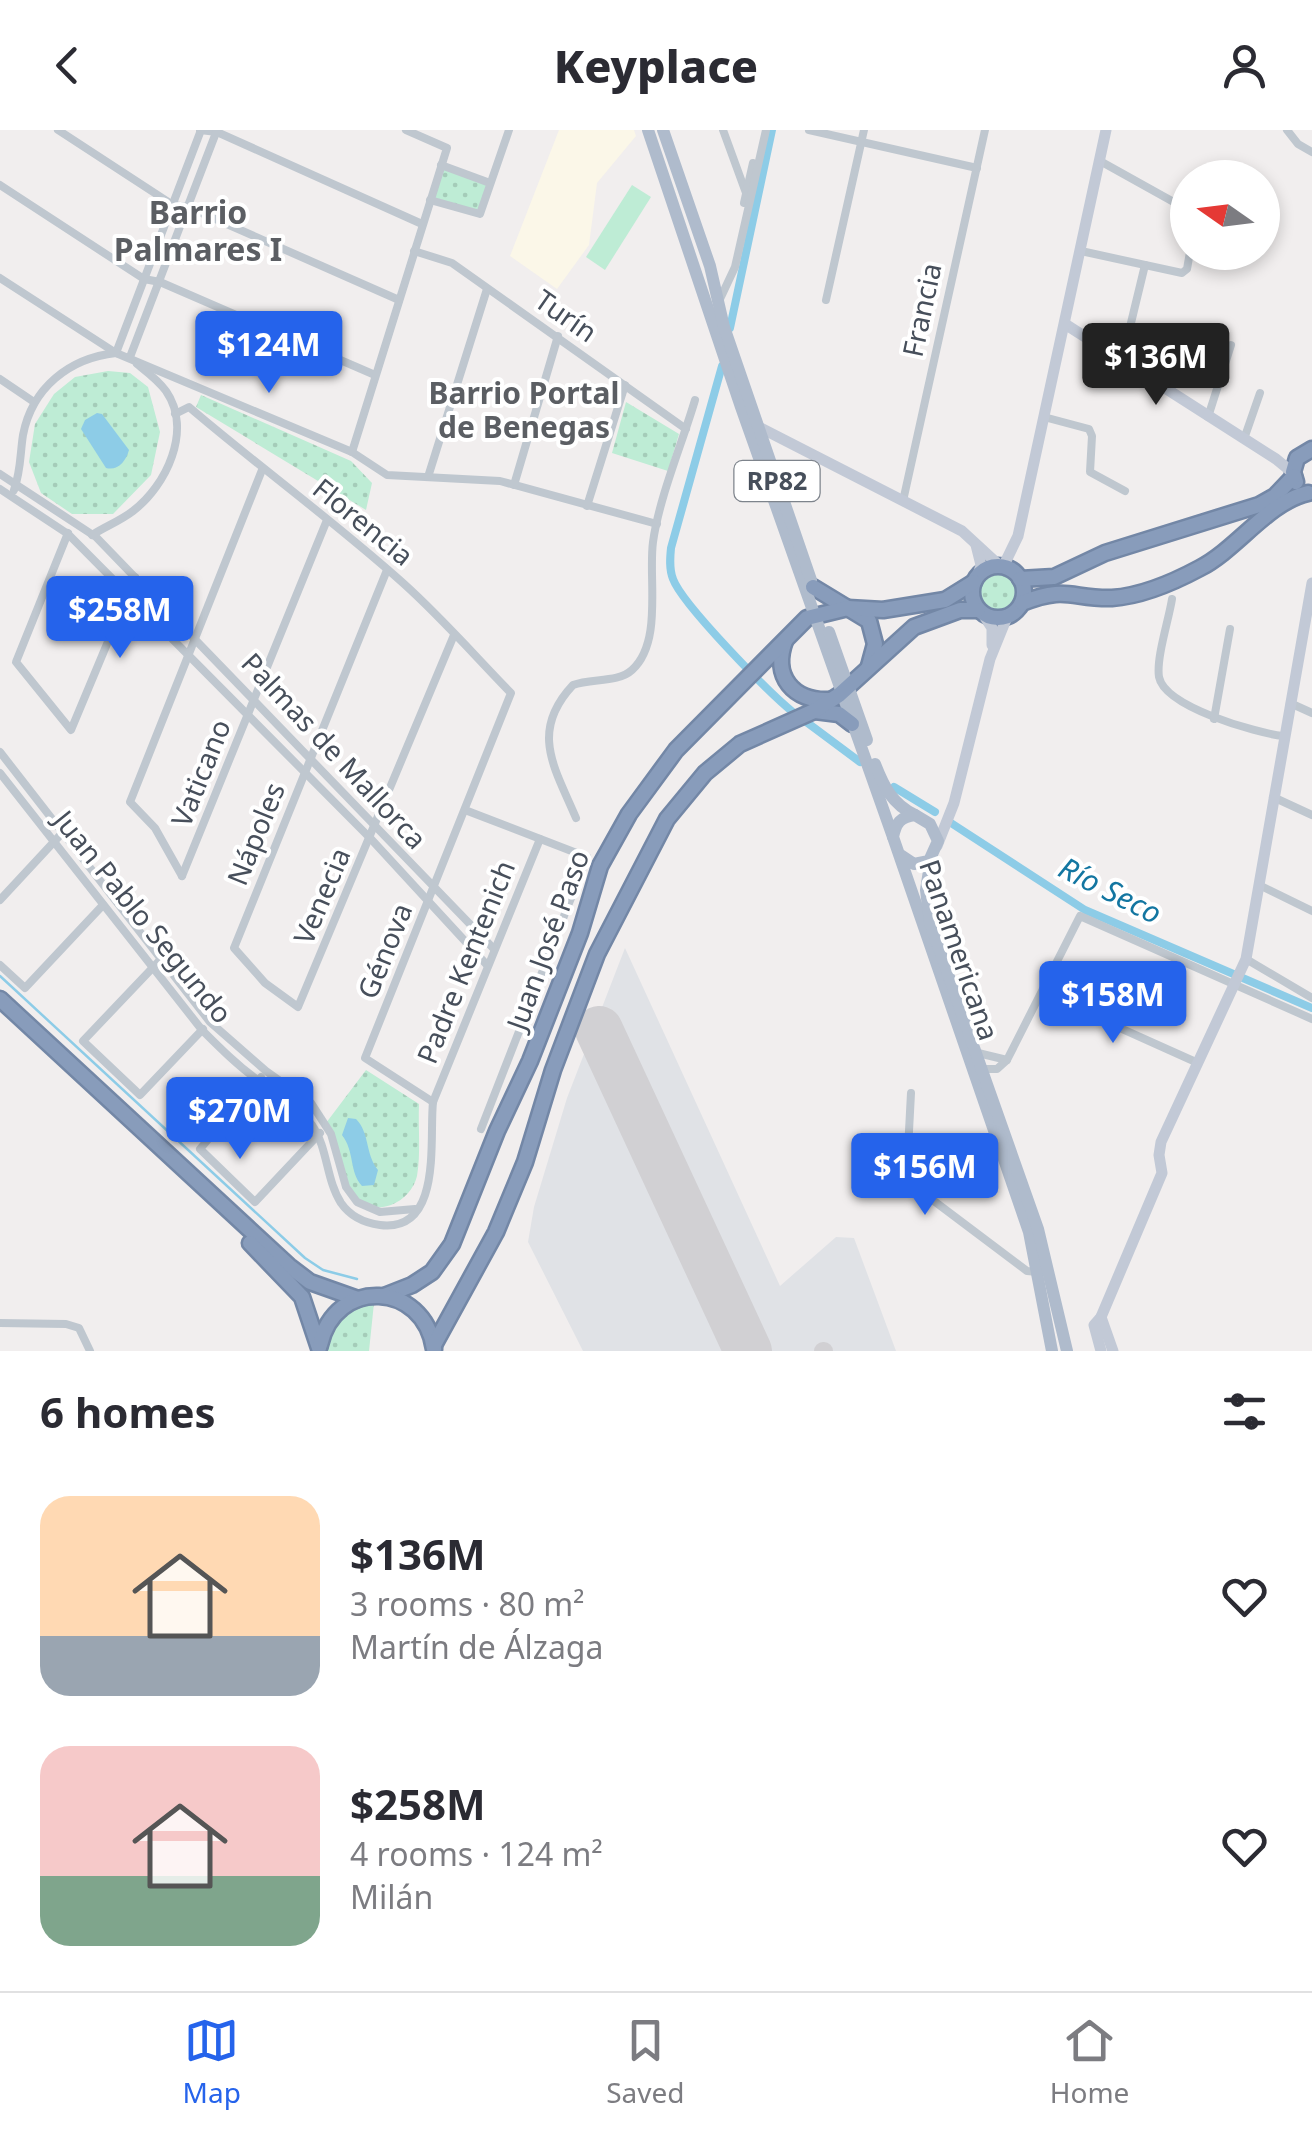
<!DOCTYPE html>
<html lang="en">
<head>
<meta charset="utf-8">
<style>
	body { margin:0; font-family:"Noto Sans",sans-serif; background:#f2f2f3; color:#2b2b33; height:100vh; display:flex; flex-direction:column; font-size:38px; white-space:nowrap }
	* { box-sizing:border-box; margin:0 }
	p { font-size:32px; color:#7c7c81 }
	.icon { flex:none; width:55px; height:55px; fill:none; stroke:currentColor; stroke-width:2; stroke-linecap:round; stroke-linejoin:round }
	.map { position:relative; height:1221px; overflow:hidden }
	.panel { display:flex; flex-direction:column; background:#fff; flex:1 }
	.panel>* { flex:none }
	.needle { width:65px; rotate:284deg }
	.fabs { position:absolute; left:1170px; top:30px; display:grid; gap:20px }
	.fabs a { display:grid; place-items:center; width:110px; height:110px; border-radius:50%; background:#fff; box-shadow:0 5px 15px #0003; font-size:50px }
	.price { position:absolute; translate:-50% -85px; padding:0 22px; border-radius:10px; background:#2563eb; color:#fff; font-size:32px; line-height:65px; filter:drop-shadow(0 2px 5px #0008) }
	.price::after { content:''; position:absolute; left:50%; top:60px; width:30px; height:22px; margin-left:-15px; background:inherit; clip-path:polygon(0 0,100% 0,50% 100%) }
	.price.selected { background:#222; color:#fff }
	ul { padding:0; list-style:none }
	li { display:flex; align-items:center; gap:30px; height:250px; padding:0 40px }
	li span { display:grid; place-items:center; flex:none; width:280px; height:200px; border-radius:30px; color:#555 }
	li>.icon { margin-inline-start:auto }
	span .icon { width:120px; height:120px; fill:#fffc; stroke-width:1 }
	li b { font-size:42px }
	h2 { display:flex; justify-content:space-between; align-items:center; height:120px; padding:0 40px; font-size:42px }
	header { display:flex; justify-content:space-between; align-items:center; height:130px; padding:0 40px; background:#fff; font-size:45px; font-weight:800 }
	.tabs { display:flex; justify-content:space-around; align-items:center; height:140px; border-top:2px solid #e1e1e2; background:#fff; font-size:28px; color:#7c7c81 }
	.tabs a { display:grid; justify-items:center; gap:5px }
	.tabs .selected { color:#2563eb }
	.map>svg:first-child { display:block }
</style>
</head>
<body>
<header><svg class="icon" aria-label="back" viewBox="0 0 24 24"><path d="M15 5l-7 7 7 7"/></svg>Keyplace<svg class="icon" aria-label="person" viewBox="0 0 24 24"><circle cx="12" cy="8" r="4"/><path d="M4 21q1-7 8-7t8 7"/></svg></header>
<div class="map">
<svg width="1312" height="1221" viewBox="0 0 1312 1221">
	<defs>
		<pattern id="grass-dots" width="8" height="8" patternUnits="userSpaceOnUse" patternTransform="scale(2.5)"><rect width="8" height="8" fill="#beecd5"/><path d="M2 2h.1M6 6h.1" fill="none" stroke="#a5ccb9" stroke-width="1.8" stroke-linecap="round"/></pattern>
	</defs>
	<rect width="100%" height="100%" fill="#f1eeee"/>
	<!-- commercial -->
	<polygon fill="#fbf7e8" points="559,0 634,0 636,6 597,53 589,115 557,159 510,126"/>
	<!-- airport -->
	<polygon fill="#e0e2e6" points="625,818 780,1156 836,1107 854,1108 896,1221 583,1221 528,1112 534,1077 567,968"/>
	<!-- grass -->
	<g fill="url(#grass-dots)">
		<polygon points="441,35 490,53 480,84 430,70"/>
		<polygon points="108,241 130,243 148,257 160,302 151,345 113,384 72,384 41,363 29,332 35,294 54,264 75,247"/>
		<polygon points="201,265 351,331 372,353 366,380 196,277"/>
		<polygon points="626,272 679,304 668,341 612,323"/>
		<circle cx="997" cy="463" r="21"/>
		<path d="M366,940L419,974C418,997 421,1024 417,1046C414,1059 404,1070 391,1075C345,1091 336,1023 326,993Z"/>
		<path d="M374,1173L369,1221H324C335,1195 343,1177 374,1173Z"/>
	</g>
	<!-- pitch -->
	<polygon fill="#beecd5" points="632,55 651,67 605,140 586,127"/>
	<!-- water -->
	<g fill="#8dcce7">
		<path d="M97,283L102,284L129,320C126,331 118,341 106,338L81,299L85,290Z"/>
		<path d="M348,988L356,989C370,1003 365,1024 378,1040L374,1055L362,1056C349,1042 355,1022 342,1005Z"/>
	</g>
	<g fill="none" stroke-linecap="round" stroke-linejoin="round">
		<!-- stream -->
		<polyline stroke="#8dcce7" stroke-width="2.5" points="0,846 305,1128 323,1140 357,1149"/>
		<!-- canal -->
		<g stroke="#8dcce7" stroke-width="8">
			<polyline points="730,198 772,0"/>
			<path d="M722,236L671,418C670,428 669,439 673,449C682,474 769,563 794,583"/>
			<polyline points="805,591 860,632"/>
			<polyline points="894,657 935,682"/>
			<polyline points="951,693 1085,780 1312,878"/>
		</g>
		<!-- taxiway -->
		<polyline stroke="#d1d0d3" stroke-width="18" points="823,1221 824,1221"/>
		<!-- runway -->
		<polyline stroke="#d1d0d3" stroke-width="48" points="599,900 748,1221"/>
		<defs>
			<g id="highway">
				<polyline points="1296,352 1293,342 1297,328 1312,319"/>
				<circle cx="998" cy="462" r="26"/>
				<polyline points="1020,449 1054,447 1105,423 1259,375 1275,366 1294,346"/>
				<polyline points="813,457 869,491 875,514 869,536"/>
				<path d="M1022,473C1067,455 1071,469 1112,468C1142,466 1174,452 1200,438C1237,419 1268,372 1308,363"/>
				<path d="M785,511C772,546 793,572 830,570"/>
				<polyline points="815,581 839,584 852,594"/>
				<polyline points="0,869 289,1136 310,1152 358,1169"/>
				<polyline points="250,1113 302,1167 319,1218"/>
				<polyline points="384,1166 412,1155 432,1142 452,1114 497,1001 530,931 580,803 600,736 629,684 676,620 807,488 848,478 883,480 945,470 974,452"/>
				<path d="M320,1215C335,1147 424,1151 434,1219"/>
				<polyline points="434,1215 496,1102 525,1032 553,940 597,824 667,689 705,643 740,614 814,581 839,565 914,497 960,480 978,480"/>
			</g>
		</defs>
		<!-- highway casing -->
		<use href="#highway" stroke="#7387a6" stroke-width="19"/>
		<!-- street -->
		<g stroke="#bfc7cf" stroke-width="8">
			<polyline points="58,0 173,75 188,77 399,170"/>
			<polyline points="200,0 217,2 422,94"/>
			<polyline points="723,0 746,63"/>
			<polyline points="809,0 977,38"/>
			<polyline points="1287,0 1298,14 1312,22"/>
			<polyline points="1100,31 1188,80"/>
			<polyline points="441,35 490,53"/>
			<polyline points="0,55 144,149 160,152 375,245"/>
			<polyline points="430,70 480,84 509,0"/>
			<polyline points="744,73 753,33"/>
			<polyline points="414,121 452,133 686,299"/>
			<polyline points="1081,121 1182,143 1187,139 1190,122"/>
			<polyline points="0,148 116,223 352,322 387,345 500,351 657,394"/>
			<polyline points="720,169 735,137 766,0"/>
			<polyline points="826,170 864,0"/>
			<polyline points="116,223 201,0"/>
			<polyline points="130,227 217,0"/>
			<polyline points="1122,230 1145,135"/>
			<polyline points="0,249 34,272"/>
			<path d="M175,284L189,277C259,337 334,391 403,453C441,487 475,526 511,563L365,928L433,972"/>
			<polyline points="1044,287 1089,299 1092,306 1090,342 1125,361"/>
			<polyline points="1208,287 1231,215"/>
			<polyline points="1244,309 1260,263"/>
			<polyline points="352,322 447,18 406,0"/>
			<polyline points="0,344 96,407 494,819"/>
			<polyline points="428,347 487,159"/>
			<polyline points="514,355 558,206"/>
			<polyline points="0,359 68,404 371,709 487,835"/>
			<path d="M14,360C21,341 20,324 23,305C32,258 69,228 116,223"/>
			<polyline points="903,371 985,0"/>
			<polyline points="587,376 625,255"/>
			<polyline points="68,403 16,532 71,600 135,447"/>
			<path d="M92,405C106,396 120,391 133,381C166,356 193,300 166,261C158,250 147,242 137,234"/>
			<polyline points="387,440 234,818 265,853 298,877 454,505"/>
			<path d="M1172,469C1169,489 1156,528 1159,547C1165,577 1256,603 1283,606"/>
			<polyline points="1290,573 1312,583"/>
			<polyline points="1214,589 1230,499"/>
			<polyline points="0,622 210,892 266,941 311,973 331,1004 346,1057 357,1072 380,1082 415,1079"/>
			<path d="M0,643L202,900C220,918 238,936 259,951C278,965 297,976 312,995C328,1018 326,1050 341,1073C350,1086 365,1093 380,1095C443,1103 429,1009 433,972L540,709"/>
			<polyline points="1273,667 1312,685"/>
			<polyline points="465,680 587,727 481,999"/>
			<path d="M576,688C555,638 529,602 573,555C591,548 618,553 632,540C663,512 648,448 653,412C659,368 682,314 695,270"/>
			<polyline points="182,746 155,698 130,672 262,340"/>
			<polyline points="182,746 327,390"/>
			<polyline points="1259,755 1312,781"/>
			<polyline points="0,770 64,701"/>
			<polyline points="161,829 83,911 140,965 203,899"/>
			<polyline points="1246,829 1312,868"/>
			<polyline points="0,835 25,858 103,775"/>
			<polyline points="1042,863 1198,933"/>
			<polyline points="978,923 1007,930"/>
			<polyline points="982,939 997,939 1007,930 1080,786 1312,889"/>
			<polyline points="261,947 200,1019 255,1072 320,1003"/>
			<polyline points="911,963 908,1020 914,1048 930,1068 1027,1141 1038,1142"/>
			<polyline points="0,1193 66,1194 79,1198 90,1221"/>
		</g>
		<!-- secondary -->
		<g stroke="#c2c9d6" stroke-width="11">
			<polyline points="1065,194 1276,329 1293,343"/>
			<polyline points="757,296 962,401 1000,436"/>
			<polyline points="976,415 981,435 978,445"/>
			<polyline points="1003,437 1018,406 1106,0"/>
			<polyline points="983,484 992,498 992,515"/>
			<polyline points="937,716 954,673 990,529 1007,487"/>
			<polyline points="1101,1187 1113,1221"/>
			<polyline points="1101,1221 1094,1195 1101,1187 1162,1043 1159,1025 1161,1012 1246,829 1312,453"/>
		</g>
		<!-- primary -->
		<g stroke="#afbbcc" stroke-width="12">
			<polyline points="648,0 741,277 893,707"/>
			<polyline points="663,0 710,136 724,197 811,450"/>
			<polyline points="829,502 867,610"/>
			<path d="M875,634C884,657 892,674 915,685"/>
			<path d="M899,724L914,734L929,731L938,711L930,694L915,685C900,687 896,693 893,707L1029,1102L1052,1221"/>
			<polyline points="931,728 926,760 930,793 1038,1099 1067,1221"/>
		</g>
		<!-- highway -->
		<use href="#highway" stroke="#889cbb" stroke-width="14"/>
	</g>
	<g text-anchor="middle" stroke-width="8" stroke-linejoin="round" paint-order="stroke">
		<!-- shield labels -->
		<rect fill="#fff" stroke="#7e848c" stroke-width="2.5" x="734.5" y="331" width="85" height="40" rx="8"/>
		<g font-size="25" font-weight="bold" fill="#474f5b">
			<text x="777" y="360">RP82</text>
		</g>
		<!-- street labels -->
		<g font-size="28" fill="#474f5b" stroke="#fff">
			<text transform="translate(922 180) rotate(-78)" y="10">Francia</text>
			<text transform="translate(566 186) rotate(35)" y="10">Turín</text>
			<text transform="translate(363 392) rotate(39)" y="10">Florencia</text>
			<text transform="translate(334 621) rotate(47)" y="10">Palmas de Mallorca</text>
			<text transform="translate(201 643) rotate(-68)" y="10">Vaticano</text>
			<text transform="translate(256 704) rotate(-68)" y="10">Nápoles</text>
			<text transform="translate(322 766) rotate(-67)" y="10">Venecia</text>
			<text transform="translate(143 787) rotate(51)" y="10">Juan Pablo Segundo</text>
			<text transform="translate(548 810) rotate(-70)" y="10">Juan José Paso</text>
			<text transform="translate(959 820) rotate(71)" y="10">Panamericana</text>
			<text transform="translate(385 821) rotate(-68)" y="10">Génova</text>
			<text transform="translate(466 832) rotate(-68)" y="10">Padre Kentenich</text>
		</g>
		<!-- neighbourhood labels -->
		<g font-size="30" font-weight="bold" fill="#5b5e63" stroke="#fff">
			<text x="524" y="274">Barrio Portal<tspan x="524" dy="34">de Benegas</tspan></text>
		</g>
		<!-- water labels -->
		<g font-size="30" font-style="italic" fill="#1376a1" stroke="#fff">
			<text transform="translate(1110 761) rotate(27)" y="10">Río Seco</text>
		</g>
		<!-- quarter labels -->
		<g font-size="32" font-weight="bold" fill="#5b5e63" stroke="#fff">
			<text x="198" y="94">Barrio<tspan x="198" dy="37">Palmares I</tspan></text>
		</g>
	</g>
</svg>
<div class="fabs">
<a><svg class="needle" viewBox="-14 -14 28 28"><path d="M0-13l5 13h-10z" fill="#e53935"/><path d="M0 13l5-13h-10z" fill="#7c7c81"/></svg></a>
</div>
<b class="price" style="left:269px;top:266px">$124M</b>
<b class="price selected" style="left:1156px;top:278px">$136M</b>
<b class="price" style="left:120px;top:531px">$258M</b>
<b class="price" style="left:1113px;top:916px">$158M</b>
<b class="price" style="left:240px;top:1032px">$270M</b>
<b class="price" style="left:925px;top:1088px">$156M</b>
</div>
<section class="panel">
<h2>6 homes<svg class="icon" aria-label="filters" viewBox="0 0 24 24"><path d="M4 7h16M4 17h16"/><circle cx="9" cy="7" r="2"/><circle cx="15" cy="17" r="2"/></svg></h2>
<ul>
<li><span style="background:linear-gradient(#ffd9b3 70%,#9aa5b1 0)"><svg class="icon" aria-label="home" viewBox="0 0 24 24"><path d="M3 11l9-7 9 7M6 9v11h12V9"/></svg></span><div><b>$136M</b><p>3 rooms · 80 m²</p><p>Martín de Álzaga</p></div><svg class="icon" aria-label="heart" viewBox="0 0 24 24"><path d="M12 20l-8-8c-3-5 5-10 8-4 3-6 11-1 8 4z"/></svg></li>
<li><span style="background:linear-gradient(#f6c9c9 65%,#7fa58c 0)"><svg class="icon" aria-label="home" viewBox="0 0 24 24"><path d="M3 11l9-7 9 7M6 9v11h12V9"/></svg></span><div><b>$258M</b><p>4 rooms · 124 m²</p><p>Milán</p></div><svg class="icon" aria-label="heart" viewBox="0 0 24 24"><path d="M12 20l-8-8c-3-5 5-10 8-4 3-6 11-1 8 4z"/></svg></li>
</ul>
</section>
<nav class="tabs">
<a class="selected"><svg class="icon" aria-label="map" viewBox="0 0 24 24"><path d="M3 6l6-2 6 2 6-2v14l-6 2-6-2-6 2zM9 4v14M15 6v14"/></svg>Map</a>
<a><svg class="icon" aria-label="saved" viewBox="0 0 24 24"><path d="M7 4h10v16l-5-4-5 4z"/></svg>Saved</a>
<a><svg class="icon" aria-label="home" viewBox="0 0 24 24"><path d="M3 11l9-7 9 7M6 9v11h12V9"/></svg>Home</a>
</nav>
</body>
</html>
